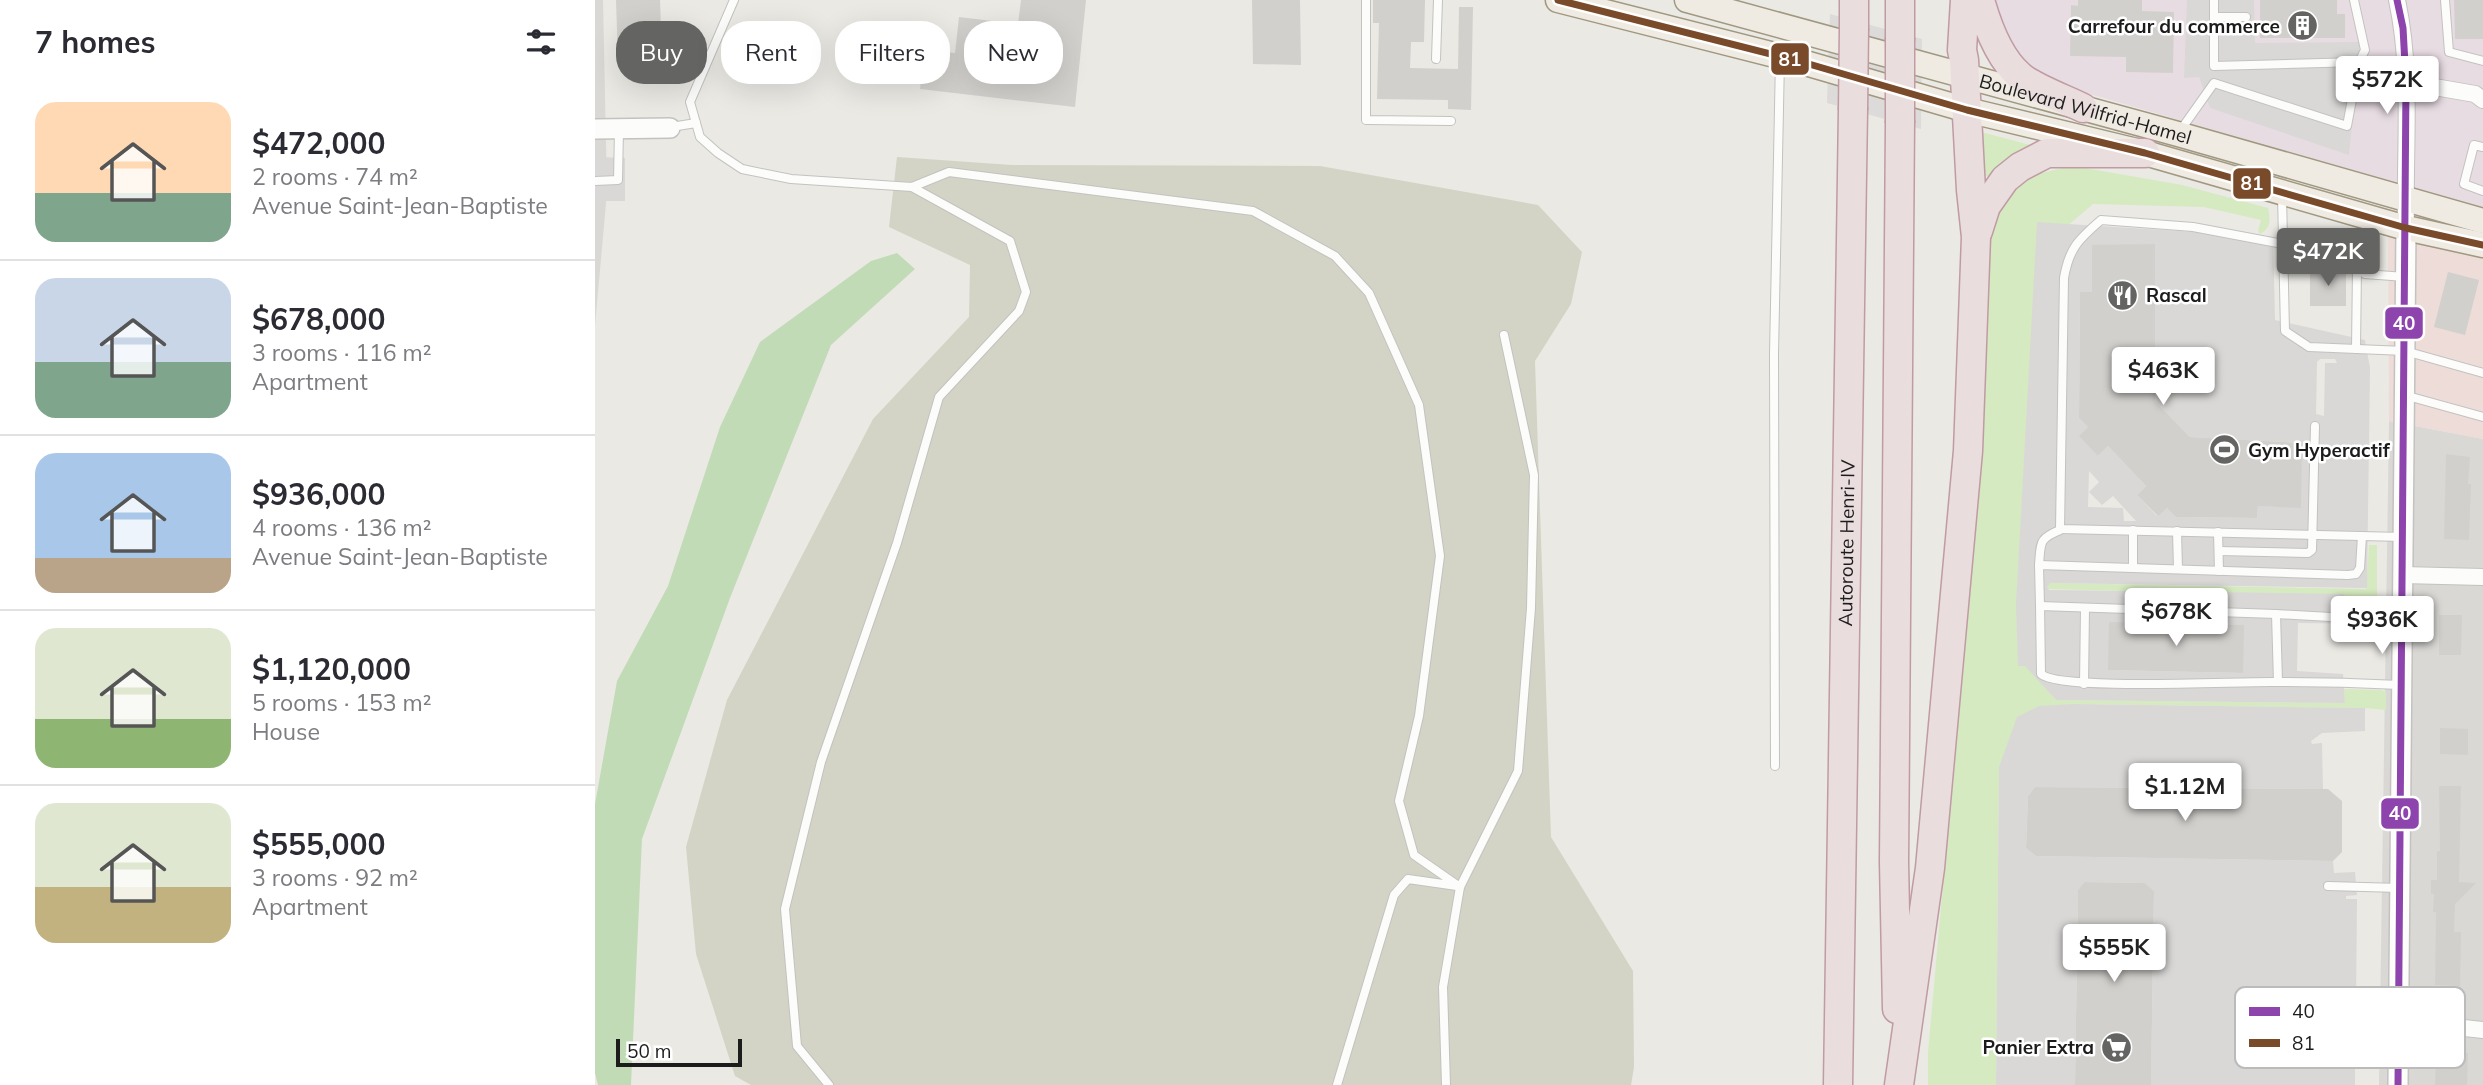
<!DOCTYPE html>
<html lang="en">
<head>
<meta charset="utf-8">
<style>
	body { margin:0; font-family:Mulish,sans-serif; background:#f7f7f7; color:#2b2b33; height:100vh; display:flex; flex-direction:column; font-size:26px; white-space:nowrap }
	* { box-sizing:border-box; margin:0 }
	p { font-size:23px; color:#7c7c81 }
	.icon { flex:none; width:38px; height:38px; fill:none; stroke:currentColor; stroke-width:2; stroke-linecap:round; stroke-linejoin:round }
	.map { position:relative; flex:1; overflow:hidden }
	.side { display:flex; flex-direction:column; background:#fff; width:595px }
	.side>* { flex:none }
	.guide { position:absolute; left:21px; top:21px; width:665px; height:63px; display:flex; gap:14px }
	.scale { position:absolute; left:21px; bottom:18px; width:126px; box-sizing:border-box; padding-left:7px; border:4px solid #1c1c1c; border-top:0; font-size:19px; line-height:24px; white-space:nowrap; color:#1c1c1c; -webkit-text-stroke:5px #fff; paint-order:stroke }
	.price { position:absolute; translate:-50% -60px; padding:0 16px; border-radius:7px; background:#fff; color:#222; font-size:23px; line-height:46px; filter:drop-shadow(0 2px 4px #0008) }
	.price::after { content:''; position:absolute; left:50%; top:42px; width:21px; height:16px; margin-left:-10px; background:inherit; clip-path:polygon(0 0,100% 0,50% 100%) }
	.price.current { background:#646462; color:#fff }
	ul { padding:0; list-style:none }
	li { display:flex; align-items:center; gap:21px; height:175px; padding:0 35px }
	li+li { border-top:2px solid #e1e1e2 }
	li span { display:grid; place-items:center; flex:none; width:196px; height:140px; border-radius:21px; color:#555 }
	li>.icon { margin-inline-start:auto }
	span .icon { width:84px; height:84px; fill:#fffc; stroke-width:1 }
	li b { font-size:30px }
	h2 { display:flex; justify-content:space-between; align-items:center; height:84px; padding:0 35px; font-size:30px }
	.chip { padding:0 24px; border-radius:28px; background:#fff; box-shadow:0 7px 28px #0002; font-size:24px; line-height:63px }
	.chip.current { background:#646462; color:#fff }
	main { display:flex; flex:1; min-height:0 }
	.map>svg:first-child { display:block }
</style>
</head>
<body>
<main>
<section class="side">
<h2>7 homes<svg class="icon" aria-label="filters" viewBox="0 0 24 24"><path d="M4 7h16M4 17h16"/><circle cx="9" cy="7" r="2"/><circle cx="15" cy="17" r="2"/></svg></h2>
<ul>
<li><span style="background:linear-gradient(#ffd9b3 65%,#7fa58c 0)"><svg class="icon" aria-label="home" viewBox="0 0 24 24"><path d="M3 11l9-7 9 7M6 9v11h12V9"/></svg></span><div><b>$472,000</b><p>2 rooms · 74 m²</p><p>Avenue Saint-Jean-Baptiste</p></div></li>
<li><span style="background:linear-gradient(#c9d6e8 60%,#7fa58c 0)"><svg class="icon" aria-label="home" viewBox="0 0 24 24"><path d="M3 11l9-7 9 7M6 9v11h12V9"/></svg></span><div><b>$678,000</b><p>3 rooms · 116 m²</p><p>Apartment</p></div></li>
<li><span style="background:linear-gradient(#a9c7e8 75%,#b9a48a 0)"><svg class="icon" aria-label="home" viewBox="0 0 24 24"><path d="M3 11l9-7 9 7M6 9v11h12V9"/></svg></span><div><b>$936,000</b><p>4 rooms · 136 m²</p><p>Avenue Saint-Jean-Baptiste</p></div></li>
<li><span style="background:linear-gradient(#dfe7d0 65%,#8fb573 0)"><svg class="icon" aria-label="home" viewBox="0 0 24 24"><path d="M3 11l9-7 9 7M6 9v11h12V9"/></svg></span><div><b>$1,120,000</b><p>5 rooms · 153 m²</p><p>House</p></div></li>
<li><span style="background:linear-gradient(#dfe7d0 60%,#c2b280 0)"><svg class="icon" aria-label="home" viewBox="0 0 24 24"><path d="M3 11l9-7 9 7M6 9v11h12V9"/></svg></span><div><b>$555,000</b><p>3 rooms · 92 m²</p><p>Apartment</p></div></li>
</ul>
</section>
<div class="map">
<svg width="1888" height="1085" viewBox="0 0 1888 1085">
	<rect width="100%" height="100%" fill="#eae9e4"/>
	<!-- residential -->
	<g fill="#d9d8d5">
		<polygon points="0,0 8,0 12,192 0,326"/>
		<polygon points="1794,421 1888,439 1888,1085 1784,1085"/>
	</g>
	<!-- commercial -->
	<polygon fill="#eddcd8" points="1793,209 1888,232 1888,439 1794,421"/>
	<!-- industrial -->
	<polygon fill="#e8dce3" points="1385,0 1888,0 1888,208 1457,83 1420,61"/>
	<!-- construction -->
	<polygon fill="#d3d4c5" points="302,157 417,165 725,166 943,205 987,252 976,304 940,361 956,837 1038,971 1039,1067 1036,1085 156,1085 140,1076 101,954 91,847 132,700 278,419 374,317 375,265 294,227"/>
	<!-- grass -->
	<g fill="#d5eac0">
		<polygon points="1390,133 1435,145 1439,151 1399,178 1387,175 1384,136"/>
		<path d="M1445,165L1447,173L1475,166L1484,167L1587,185L1673,208C1675,219 1677,228 1665,234L1663,231L1666,220L1609,207L1498,204L1451,244L1423,666L1430,665L1461,700L1750,703L1749,689L1786,690L1791,692V710L1770,708L1478,704L1404,767L1401,1085H1333V1053L1385,469L1395,233L1401,205Z"/>
		<polygon points="1774,545 1782,545 1782,608 1767,612 1619,605 1615,607 1609,600 1549,606 1533,591 1452,589 1452,584 1455,583 1771,589"/>
	</g>
	<!-- forest -->
	<polygon fill="#c2dbb7" points="302,253 320,269 236,345 135,598 47,839 36,1085 3,1085 0,1073 0,804 22,681 73,586 125,427 165,342 276,261"/>
	<!-- parking -->
	<g fill="#d9d8d6" fill-rule="evenodd">
		<polygon points="1592,0 1659,0 1660,43 1765,42 1754,155 1615,108 1604,77 1589,78"/>
		<polygon points="0,157 30,158 30,201 0,201"/>
		<path d="M1442,222L1678,237L1680,320L1770,340L1775,368L1772,588L1455,583L1452,587L1454,590L1533,591L1549,606L1568,594L1603,596L1615,607L1619,605L1614,597L1621,592L1748,594L1767,612L1773,611V624L1703,623L1702,671L1748,674L1750,703L1461,700L1430,666H1423L1421,604ZM1560,245V401L1595,437L1706,443V507L1663,506L1662,518L1581,517L1572,508L1562,516L1542,495L1551,486L1513,446L1503,456L1493,427L1484,418L1485,293L1497,292ZM1725,359H1740L1742,363H1730L1729,416L1721,414L1722,362ZM1494,471L1504,482L1494,492L1507,505L1518,496L1541,521H1529L1528,508L1493,507ZM1514,623L1648,625V673L1514,670Z"/>
		<polygon points="1478,704 1770,708 1770,731 1727,733 1716,741 1717,744 1727,743 1728,789 1440,787 1433,796 1431,848 1441,856 1738,861 1739,873 1760,872 1762,895 1751,896 1751,899 1762,899 1761,1003 1750,1005 1750,1010 1761,1010 1761,1034 1749,1034 1749,1039 1760,1040 1760,1085 1556,1085 1559,891 1550,883 1491,882 1483,890 1480,1085 1401,1085 1404,767 1422,717 1444,706"/>
	</g>
	<!-- pier -->
	<polygon fill="#dcdbd9" points="1235,14 1327,39 1326,129 1232,103"/>
	<!-- building -->
	<g fill="#d2d0cd">
		<polygon points="21,0 65,0 67,58 23,60"/>
		<polygon points="426,0 491,0 480,107 325,89 329,50 360,53 364,17 423,24"/>
		<polygon points="657,0 705,0 706,65 658,64"/>
		<polygon points="778,0 830,0 829,42 816,42 815,68 863,69 864,7 878,7 876,110 853,109 853,100 782,99 784,23 778,23"/>
		<polygon points="1483,0 1547,0 1547,11 1579,12 1578,73 1531,72 1531,57 1475,56 1476,5 1483,6"/>
		<polygon points="1665,0 1742,0 1742,14 1750,14 1750,38 1665,38"/>
		<polygon points="1859,0 1888,0 1888,39 1860,39"/>
		<polygon points="1560,244 1560,401 1595,437 1707,443 1706,508 1663,506 1662,518 1581,517 1572,508 1563,516 1542,495 1551,486 1513,446 1503,456 1484,436 1493,427 1484,418 1485,292 1497,292 1497,245"/>
		<rect x="1715" y="269" width="36" height="37"/>
		<polygon points="1853,272 1884,280 1870,335 1839,327"/>
		<polygon points="1851,454 1875,457 1873,484 1876,484 1874,540 1849,539"/>
		<polygon points="1844,615 1867,615 1866,655 1844,655"/>
		<polygon points="1514,622 1649,625 1648,673 1513,670"/>
		<polygon points="1845,728 1873,729 1873,755 1845,754"/>
		<polygon points="1844,786 1866,786 1864,882 1881,883 1860,904 1859,932 1866,932 1865,986 1840,985 1841,912 1838,912 1839,894 1836,894 1836,880 1842,880 1842,851 1845,851"/>
		<polygon points="1440,787 1733,789 1747,801 1747,852 1738,861 1441,856 1431,848 1433,796"/>
		<polygon points="1490,882 1550,883 1559,891 1556,1085 1480,1085 1483,890"/>
		<polygon points="1841,1052 1873,1053 1872,1085 1840,1085"/>
	</g>
	<g fill="none" stroke-linecap="round" stroke-linejoin="round">
		<defs>
			<g id="service">
				<polyline points="139,0 95,102 105,137 123,153 147,169 196,179 317,187 354,172 658,211 740,256 774,293 824,405 845,556 824,716 804,801 819,855 865,887"/>
				<polyline points="771,0 771,120 856,121"/>
				<polyline points="1759,0 1770,50 1764,62"/>
				<polyline points="1850,0 1854,52 1888,61"/>
				<polyline points="1619,17 1651,17"/>
				<polyline points="841,59 843,0"/>
				<polyline points="1759,81 1811,82"/>
				<polyline points="76,127 101,123"/>
				<polyline points="1585,131 1619,83 1752,126 1764,62 1619,66 1619,0"/>
				<polyline points="1888,147 1879,145 1869,184 1888,191"/>
				<polyline points="0,181 23,180 24,129"/>
				<polyline points="1687,195 1690,331 1714,347 1810,351 1888,373"/>
				<polyline points="1761,349 1762,268"/>
				<polyline points="1809,395 1888,417"/>
				<polyline points="1538,530 1538,568"/>
				<polyline points="1582,531 1583,569"/>
				<polyline points="1623,532 1624,571"/>
				<path d="M1808,537L1465,529L1469,278C1474,248 1484,239 1506,220L1598,227L1688,244L1752,260L1770,274L1810,277"/>
				<polyline points="1624,551 1713,553 1717,550 1720,426"/>
				<path d="M1444,565C1446,543 1443,539 1465,530"/>
				<polyline points="1445,606 1444,565 1753,575 1761,574 1765,568 1767,536"/>
				<polyline points="1681,614 1683,682"/>
				<polyline points="1489,684 1490,608"/>
				<path d="M1805,685C1764,683 1722,682 1681,682C1645,681 1464,691 1446,674L1445,606L1681,614L1807,621"/>
				<polyline points="1180,766 1179,354 1185,59"/>
				<polyline points="1733,886 1805,888"/>
				<polyline points="234,1085 202,1046 190,909 226,762 302,543 344,397 424,311 431,292 415,241 317,187"/>
				<polyline points="742,1085 799,895 813,879 862,886"/>
				<polyline points="851,1085 848,987 865,887 923,771 936,608 939,475 909,335"/>
			</g>
			<g id="minor">
				<path d="M1802,0C1818,74 1809,152 1811,228"/>
				<polyline points="1811,82 1880,94 1888,100"/>
				<polyline points="1807,575 1888,577"/>
				<polyline points="1805,1021 1888,1030"/>
			</g>
			<g id="tertiary">
				<polyline points="0,129 75,128"/>
				<polyline points="1803,1085 1811,228"/>
			</g>
			<g id="primary">
				<polyline points="963,0 1207,62 1372,110 1550,153 1811,228 1888,245"/>
				<path id="s1" d="M1092,0L1583,134L1888,221"/>
			</g>
			<g id="motorway">
				<polyline points="1305,0 1305,38"/>
				<path d="M1385,0C1392,25 1405,59 1425,76C1437,87 1472,100 1488,108"/>
				<polyline points="1259,28 1259,0"/>
				<polyline points="1383,231 1391,206 1410,179 1425,167 1452,153 1550,153"/>
				<polyline points="1302,1009 1299,862 1305,123"/>
				<path id="s2" d="M1243,1085L1258,110"/>
				<polyline points="1304,1085 1335,868 1373,451 1381,237 1376,190 1369,60 1367,50 1370,0"/>
			</g>
		</defs>
		<!-- service casing -->
		<use href="#service" stroke="#c3c2c0" stroke-width="10"/>
		<!-- minor casing -->
		<use href="#minor" stroke="#c3c2c0" stroke-width="18"/>
		<!-- tertiary casing -->
		<use href="#tertiary" stroke="#c3c2c0" stroke-width="22"/>
		<!-- primary casing -->
		<use href="#primary" stroke="#a09881" stroke-width="27"/>
		<!-- motorway casing -->
		<use href="#motorway" stroke="#c09ba4" stroke-width="31"/>
		<!-- service -->
		<use href="#service" stroke="#fcfcfb" stroke-width="8"/>
		<!-- minor -->
		<use href="#minor" stroke="#fcfcfb" stroke-width="16"/>
		<!-- tertiary -->
		<use href="#tertiary" stroke="#fcfcfb" stroke-width="19"/>
		<!-- primary -->
		<use href="#primary" stroke="#f0ebe2" stroke-width="24"/>
		<!-- motorway -->
		<use href="#motorway" stroke="#e9ddde" stroke-width="28"/>
		<defs>
			<g id="motorway-bridge">
				<polyline points="1305,38 1305,123"/>
				<polyline points="1258,110 1259,28"/>
			</g>
		</defs>
		<!-- motorway-bridge casing -->
		<use href="#motorway-bridge" stroke="#c09ba4" stroke-width="31" stroke-linecap="butt"/>
		<!-- motorway-bridge -->
		<use href="#motorway-bridge" stroke="#e9ddde" stroke-width="28"/>
		<defs>
			<polyline id="bus-1" points="1802,0 1808,28 1811,82 1803,1085"/>
			<polyline id="bus-2" points="963,0 1207,62 1372,110 1550,153 1811,228 1888,245"/>
		</defs>
		<!-- bus-1 casing -->
		<use href="#bus-1" stroke="#fff" stroke-width="12"/>
		<!-- bus-2 casing -->
		<use href="#bus-2" stroke="#fff" stroke-width="12"/>
		<!-- bus-1 -->
		<use href="#bus-1" stroke="#8e44ad" stroke-width="7"/>
		<!-- bus-2 -->
		<use href="#bus-2" stroke="#7a4b2a" stroke-width="7"/>
	</g>
	<!-- icons -->
	<defs>
		<symbol id="building-disc" viewBox="-11 -11 22 22"><circle r="9.5" fill="#646462" stroke="#fff"/><path d="M-4-6H4V6H1V3H-1V6H-4ZM-2.5-4.3h1.7v1.8h-1.7ZM.8-4.3h1.7v1.8H.8ZM-2.5-1h1.7V.8h-1.7ZM.8-1h1.7V.8H.8Z" fill="#fff"/></symbol>
		<symbol id="restaurant-disc" viewBox="-11 -11 22 22"><circle r="9.5" fill="#646462" stroke="#fff"/><path d="M-5-6h1v4h1v-4h1v4h1v-4h1v5L-1.5 .5V6h-2V.5L-5-1ZM5-6V6H3V1.5H1.5Q1.5-4 5-6Z" fill="#fff"/></symbol>
		<symbol id="stadium-disc" viewBox="-11 -11 22 22"><circle r="9.5" fill="#646462" stroke="#fff"/><path d="M0-5a6.5 5 0 1 0 0 10a6.5 5 0 1 0 0-10ZM-3.5-1.8h7v3.6h-7Z" fill="#fff"/></symbol>
		<symbol id="supermarket-disc" viewBox="-11 -11 22 22"><circle r="9.5" fill="#646462" stroke="#fff"/><path d="M-6-5.5h2.5l.6 2H6L4.5 2H-2.5L-4.4-4H-6ZM-1.5 3.2a1.3 1.3 0 1 0 .1 0ZM3 3.2a1.3 1.3 0 1 0 .1 0Z" fill="#fff"/></symbol>
	</defs>
	<g fill-rule="evenodd">
		<use href="#building-disc" x="1690" y="8" width="35" height="35"/>
		<use href="#restaurant-disc" x="1510" y="278" width="35" height="35"/>
		<use href="#stadium-disc" x="1612" y="432" width="35" height="35"/>
		<use href="#supermarket-disc" x="1504" y="1030" width="35" height="35"/>
	</g>
	<g text-anchor="middle" stroke-width="5" stroke-linejoin="round" paint-order="stroke">
		<!-- poi labels -->
		<g font-size="19" font-weight="bold" fill="#1c1c1c" stroke="#fff" text-anchor="end">
			<text x="1685" y="33">Carrefour du commerce</text>
			<text x="1551" y="302" text-anchor="start">Rascal</text>
			<text x="1653" y="457" text-anchor="start">Gym Hyperactif</text>
			<text x="1499" y="1054">Panier Extra</text>
		</g>
		<!-- street labels -->
		<g font-size="19" fill="#1c1c1c" stroke="#fff">
			<text dy="7" stroke="none"><textPath href="#s1" startOffset="413">Boulevard Wilfrid-Hamel</textPath></text>
			<text dy="7" stroke="none"><textPath href="#s2" startOffset="542">Autoroute Henri-IV</textPath></text>
		</g>
	</g>
	<!-- legend -->
	<rect x="1640" y="987" width="230" height="81" rx="10" fill="#fff" stroke="#bbb" stroke-width="2"/>
	<rect x="1654" y="1007" width="31" height="9" fill="#8e44ad"/>
	<rect x="1654" y="1039" width="31" height="8" fill="#7a4b2a"/>
	<g font-size="19" fill="#1c1c1c">
		<text x="1697" y="1018">40</text>
		<text x="1697" y="1050">81</text>
	</g>
	<g stroke="#fff" stroke-width="2.5">
		<rect x="1175" y="42" width="40" height="34" rx="7" fill="#7a4b2a"/>
		<rect x="1637" y="167" width="40" height="33" rx="7" fill="#7a4b2a"/>
		<rect x="1789" y="306" width="40" height="34" rx="7" fill="#8e44ad"/>
		<rect x="1785" y="797" width="40" height="33" rx="7" fill="#8e44ad"/>
	</g>
	<g font-size="19" text-anchor="middle" font-weight="bold" fill="#fff">
		<text x="1195" y="66">81</text>
		<text x="1657" y="190">81</text>
		<text x="1809" y="330">40</text>
		<text x="1805" y="820">40</text>
	</g>
</svg>
<div class="scale">50 m</div>
<b class="price" style="left:1792px;top:116px">$572K</b>
<b class="price current" style="left:1733px;top:288px">$472K</b>
<b class="price" style="left:1568px;top:407px">$463K</b>
<b class="price" style="left:1581px;top:648px">$678K</b>
<b class="price" style="left:1787px;top:656px">$936K</b>
<b class="price" style="left:1590px;top:823px">$1.12M</b>
<b class="price" style="left:1519px;top:984px">$555K</b>
<div class="guide">
<a class="chip current">Buy</a>
<a class="chip">Rent</a>
<a class="chip">Filters</a>
<a class="chip">New</a>
</div>
</div>
</main>
</body>
</html>
